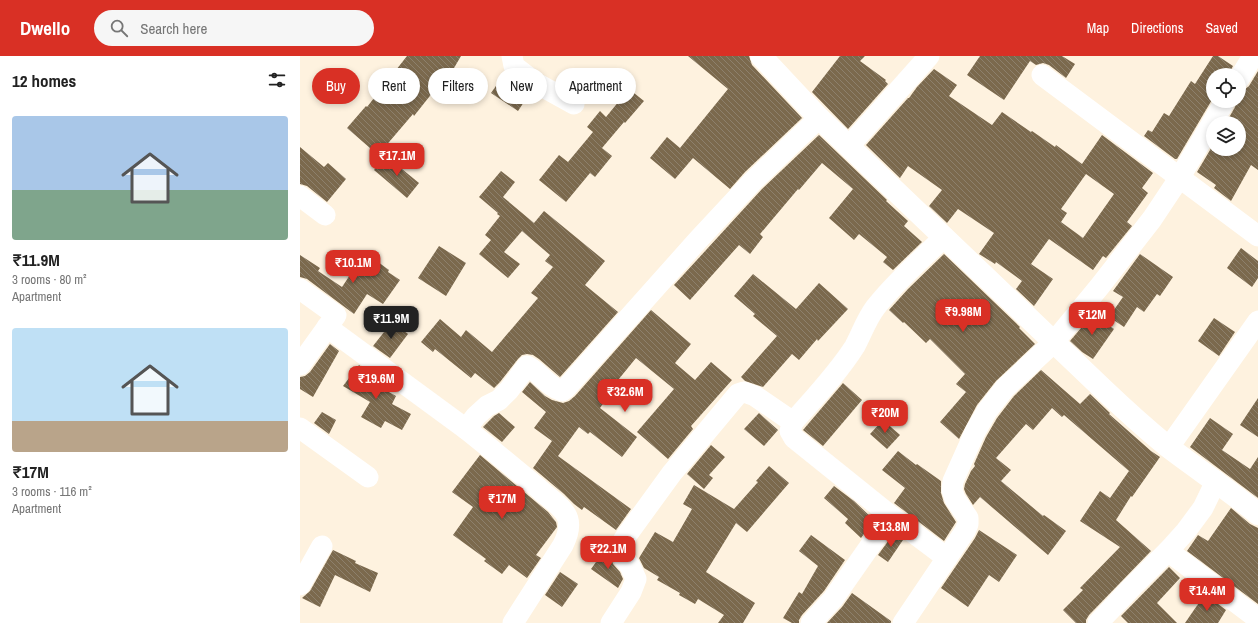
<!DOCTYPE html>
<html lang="en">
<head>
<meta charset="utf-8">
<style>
	body { margin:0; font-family:"Archivo Narrow",sans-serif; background:#f6f6f6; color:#222; height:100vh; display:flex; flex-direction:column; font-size:15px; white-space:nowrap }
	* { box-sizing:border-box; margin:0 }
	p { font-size:13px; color:#767676 }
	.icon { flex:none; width:22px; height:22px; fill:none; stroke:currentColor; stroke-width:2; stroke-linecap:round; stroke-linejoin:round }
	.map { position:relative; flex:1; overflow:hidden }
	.details { display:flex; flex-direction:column; background:#fff; width:300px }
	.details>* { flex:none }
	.guide { position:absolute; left:12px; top:12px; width:380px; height:36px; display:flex; gap:8px }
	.buttons { position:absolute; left:906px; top:12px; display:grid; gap:8px }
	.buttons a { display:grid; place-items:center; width:40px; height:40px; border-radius:50%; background:#fff; box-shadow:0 2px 6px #0003; font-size:20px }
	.price { position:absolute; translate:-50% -34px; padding:0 9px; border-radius:8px; background:#d93025; color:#fff; font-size:13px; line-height:26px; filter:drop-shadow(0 1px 2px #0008) }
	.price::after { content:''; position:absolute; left:50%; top:24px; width:12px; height:9px; margin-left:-6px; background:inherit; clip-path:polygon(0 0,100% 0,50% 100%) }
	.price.selected { background:#222; color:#fff }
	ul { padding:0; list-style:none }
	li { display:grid; align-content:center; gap:8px; height:212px; padding:0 12px }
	li span { display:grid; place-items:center; height:124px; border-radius:4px; color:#555 }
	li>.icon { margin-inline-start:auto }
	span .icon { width:72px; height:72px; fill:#fffc; stroke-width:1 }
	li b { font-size:17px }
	h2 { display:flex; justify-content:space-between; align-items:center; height:48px; padding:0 12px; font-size:17px }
	.chip { padding:0 14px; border-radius:18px; background:#fff; box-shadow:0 2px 6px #0003; font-size:14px; line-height:36px }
	.chip.selected { background:#d93025; color:#fff }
	header { display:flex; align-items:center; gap:24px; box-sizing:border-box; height:56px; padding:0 20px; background:#d93025; color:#fff }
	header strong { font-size:19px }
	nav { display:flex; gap:22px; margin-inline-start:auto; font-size:14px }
	.search { width:280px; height:36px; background:#f6f6f6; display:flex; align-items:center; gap:10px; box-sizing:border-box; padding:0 14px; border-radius:22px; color:#767676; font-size:15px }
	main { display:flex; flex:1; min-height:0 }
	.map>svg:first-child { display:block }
</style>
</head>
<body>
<header>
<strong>Dwello</strong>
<div class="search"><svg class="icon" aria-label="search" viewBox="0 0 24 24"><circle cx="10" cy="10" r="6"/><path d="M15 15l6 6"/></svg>Search here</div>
<nav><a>Map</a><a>Directions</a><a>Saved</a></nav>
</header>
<main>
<section class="details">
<h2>12 homes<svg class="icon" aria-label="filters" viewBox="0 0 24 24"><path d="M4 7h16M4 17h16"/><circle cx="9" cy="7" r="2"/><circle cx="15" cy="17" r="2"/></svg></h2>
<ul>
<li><span style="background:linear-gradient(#a9c7e8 60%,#7fa58c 0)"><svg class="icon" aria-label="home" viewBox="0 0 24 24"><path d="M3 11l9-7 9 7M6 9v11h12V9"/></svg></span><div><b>₹11.9M</b><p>3 rooms · 80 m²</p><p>Apartment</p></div></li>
<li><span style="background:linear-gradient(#bfe0f5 75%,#b9a48a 0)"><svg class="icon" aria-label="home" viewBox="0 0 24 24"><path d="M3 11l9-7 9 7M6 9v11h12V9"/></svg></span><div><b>₹17M</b><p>3 rooms · 116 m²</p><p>Apartment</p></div></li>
</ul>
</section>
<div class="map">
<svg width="958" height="567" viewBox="0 0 958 567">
	<defs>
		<pattern id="building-back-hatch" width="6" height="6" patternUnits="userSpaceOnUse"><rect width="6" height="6" fill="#7b694d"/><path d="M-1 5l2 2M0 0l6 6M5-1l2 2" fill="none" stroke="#8d806c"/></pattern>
	</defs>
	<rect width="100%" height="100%" fill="#fef2df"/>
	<!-- building -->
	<g fill="url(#building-back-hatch)" fill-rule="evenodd">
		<polygon points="107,0 161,0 154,12 135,37 133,36 114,60 113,58 78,99 47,72 66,50 67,51"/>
		<polygon points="388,0 449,0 452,9 502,62 445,116 430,133 393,102 375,123 350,102 367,81 380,92 428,33"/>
		<polygon points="540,0 565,0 560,5 586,24 585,25 588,28 548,73 512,36"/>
		<polygon points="680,0 762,0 775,8 766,22 749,9 743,7 736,9 730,5 704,44 667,19"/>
		<polygon points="913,0 918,0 933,10 928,19 913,19 913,42 877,103 875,103 844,80 848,74 852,76 864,57 869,60 891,25 895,28"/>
		<path d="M634,13L657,29L649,40L692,69L702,56L731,76L732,75L755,91L756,89L782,108L802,79L853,117L842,132L848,137L827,166L832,170L806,202L803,200L793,214L749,183L731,208L753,223L734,250L716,233L722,225L696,206L695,208L679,198L694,177L658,153L647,167L629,150L642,134L608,110L600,122L566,89L608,42H609L617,31ZM786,118L814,138L783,182L761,166L767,157L761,153Z"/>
		<polygon points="958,15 958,114 951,109 931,145 914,132 916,129 897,116 913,89 913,93 939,93 939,67 926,67 935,51 937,45 939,45 939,35 944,34 949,30"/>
		<polygon points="205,17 207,20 230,37 218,55 191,37"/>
		<polygon points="329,33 344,45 325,67 324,66 302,92 312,100 295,121 290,117 266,146 239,124 259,99 268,106 293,76 287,71 300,55 306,61"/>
		<polygon points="519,79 587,144 586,145 608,165 604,170 622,186 593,214 583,206 587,201 559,178 554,184 529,162 553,133 522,107 499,134 498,133 460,178 463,181 450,198 439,189 390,244 374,229 462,133"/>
		<polygon points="0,91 24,111 28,107 46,123 27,146 7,130 0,128"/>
		<polygon points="86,100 119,127 107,142 74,114"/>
		<polygon points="201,115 215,126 203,141 234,167 244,155 305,205 285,229 318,256 260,321 239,303 233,299 227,298 222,299 218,303 200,326 194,332 175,317 171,322 135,293 133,296 121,286 140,263 161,281 166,274 192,296 238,242 231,237 253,211 245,205 250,199 222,175 204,196 220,208 208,222 179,198 191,184 185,179 200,160 197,158 198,157 179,141"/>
		<polygon points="139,190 166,207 146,240 118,222"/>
		<polygon points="941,192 958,205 958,222 952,231 927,212"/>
		<polygon points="644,198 720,271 719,272 735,288 696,325 677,349 659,383 640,366 666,336 656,328 665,318 630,283 626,287 604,266 603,267 589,254 608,233"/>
		<polygon points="840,198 873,221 860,240 857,238 844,256 837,251 824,271 809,261 823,241 813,235"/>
		<polygon points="0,199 20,212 18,215 42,231 60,204 74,213 78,206 89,214 88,216 100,224 83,248 67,238 54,258 7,223 0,221"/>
		<polygon points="453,218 496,253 519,227 548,253 518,285 517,283 499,304 492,298 463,331 445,325 441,321 477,280 453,260 455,258 434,240"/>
		<polygon points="351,254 391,288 375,307 395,324 411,306 432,324 391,370 393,373 368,403 337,376 374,333 336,302 314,329 316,330 300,352 337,381 322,401 290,376 288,378 279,371 258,400 331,453 316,474 284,451 282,454 274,448 264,438 233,412 252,385 234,372 246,356 222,336 230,326 245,340 252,344 263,347 269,345 275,340"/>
		<polygon points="793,258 814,273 793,303 782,296 770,285"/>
		<polygon points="914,262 935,276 919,300 898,285"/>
		<polygon points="92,266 108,278 90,302 73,290"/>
		<polygon points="30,288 39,295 13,341 0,333 0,321 5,320 10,316"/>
		<polygon points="59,309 75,321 71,326 96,340 92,348 111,358 102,374 85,365 81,372 61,361 70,346 43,330"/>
		<polygon points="741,314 780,348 790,338 810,357 809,358 851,395 860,401 832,441 831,440 816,464 851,495 789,559 786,564 786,567 776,567 763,554 783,534 780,532 820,491 780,465 800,435 810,442 829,415 764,359 762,361 752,352 733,374 726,368 696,402 711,414 701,425 743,460 744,459 766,475 748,499 680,441 673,449 666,438 664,433 665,428 671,415 675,410 674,408 686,381 697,362 714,340"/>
		<polygon points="543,327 562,344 523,390 503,374"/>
		<polygon points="958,342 958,381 940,369"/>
		<polygon points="22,356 36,364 29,378 14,367"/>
		<polygon points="199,357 215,371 202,386 183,371 194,360"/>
		<polygon points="459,357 478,374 464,390 444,373"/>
		<polygon points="910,362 933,378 922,394 950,413 958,401 958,442 890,391"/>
		<polygon points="583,364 600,379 587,393 570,378"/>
		<polygon points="411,389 425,401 409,419 413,422 404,433 387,418"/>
		<polygon points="598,395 616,409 617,408 641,425 641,437 644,447 656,466 644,485 594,447 605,432 582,414"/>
		<polygon points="180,399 248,456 256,466 257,471 236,499 241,502 227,522 209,509 202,518 184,505 186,503 153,479 173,451 152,436"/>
		<polygon points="469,410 489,427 447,476 436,467 406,516 455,547 443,567 418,567 424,559 398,543 395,548 379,539 380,537 357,524 359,521 344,512 339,502 355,476 373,486 392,453 383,448 394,429 434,453 458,426 456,425"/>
		<polygon points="534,430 554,445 574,464 561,482 545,467 548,463 524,442"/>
		<polygon points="931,452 950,468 958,472 958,548 887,495 898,479 908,485"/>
		<polygon points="679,474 717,499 699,526 689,519 668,551 641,532 675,482"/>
		<polygon points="594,477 603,484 588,506 578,499"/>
		<polygon points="511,479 545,504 524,535 502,559 499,564 499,567 492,567 483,562 499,536 502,538 518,510 499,495"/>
		<polygon points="33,494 56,505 55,507 78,517 70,536 35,519 20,551 2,542 10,535"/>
		<polygon points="304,495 310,499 313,508 320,516 323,523 318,532 291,513"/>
		<polygon points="869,511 880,522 857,547 877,567 828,567 821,560"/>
		<polygon points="260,516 278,528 262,551 245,539"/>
		<polygon points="552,537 591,565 591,567 527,567 542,551"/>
		<polygon points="905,538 926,554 918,567 885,567"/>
	</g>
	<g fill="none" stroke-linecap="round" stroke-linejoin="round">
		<!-- minor -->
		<g stroke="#fff" stroke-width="21">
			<polyline points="212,0 214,10 236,27 274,48"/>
			<polyline points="742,19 958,180"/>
			<polyline points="939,23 953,0"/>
			<polyline points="549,90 629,0"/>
			<polyline points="0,140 25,159"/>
			<path d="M644,181C621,204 595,226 575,252C566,264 562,277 555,290C538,317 514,342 493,366L490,375L494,382L591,460L647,502"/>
			<polyline points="0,233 36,259 0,309"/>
			<polyline points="27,271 166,373"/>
			<polyline points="0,372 68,421"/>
			<polyline points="869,391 958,265"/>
			<polyline points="868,495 958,563"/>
			<polyline points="0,529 22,490"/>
			<path d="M213,567L263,489C268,479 272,467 265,457C258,447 246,440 238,432C214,412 190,392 166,373L176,360L187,350L199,344L209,334L227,310C240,316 248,331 262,335L266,332L398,184L453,125L519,62"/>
			<polyline points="311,567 331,536 336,523 330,510 323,501 321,493 324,483 372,417 438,338 444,336 455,340 493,366"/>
			<polyline points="511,567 533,543 591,460"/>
			<polyline points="603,567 665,475 668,468 668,462 655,443 652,434 653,425 675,376 687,355 705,332 753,287 800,230 852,163 880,121 925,45"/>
			<polyline points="798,567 831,532 868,495 886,475 903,452 916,425"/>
		</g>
		<!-- tertiary -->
		<path stroke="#fff" stroke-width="22" d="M461,0L519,62L803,333C824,353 845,372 867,390C897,413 929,434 958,458"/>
	</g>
</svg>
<div class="buttons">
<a><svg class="icon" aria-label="locate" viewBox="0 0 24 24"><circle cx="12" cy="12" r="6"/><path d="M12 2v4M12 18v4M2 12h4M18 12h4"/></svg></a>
<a><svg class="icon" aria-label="layers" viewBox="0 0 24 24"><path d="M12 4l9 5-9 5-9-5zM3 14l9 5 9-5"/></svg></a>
</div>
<b class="price" style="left:97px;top:121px">₹17.1M</b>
<b class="price" style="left:53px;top:228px">₹10.1M</b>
<b class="price" style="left:663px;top:277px">₹9.98M</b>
<b class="price" style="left:792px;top:280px">₹12M</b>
<b class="price selected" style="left:91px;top:284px">₹11.9M</b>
<b class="price" style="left:76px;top:344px">₹19.6M</b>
<b class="price" style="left:325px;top:357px">₹32.6M</b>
<b class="price" style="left:585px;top:378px">₹20M</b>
<b class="price" style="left:202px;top:464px">₹17M</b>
<b class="price" style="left:591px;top:492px">₹13.8M</b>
<b class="price" style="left:308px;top:514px">₹22.1M</b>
<b class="price" style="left:907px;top:556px">₹14.4M</b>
<div class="guide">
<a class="chip selected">Buy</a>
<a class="chip">Rent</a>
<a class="chip">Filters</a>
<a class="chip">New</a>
<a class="chip">Apartment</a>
</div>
</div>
</main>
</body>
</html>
